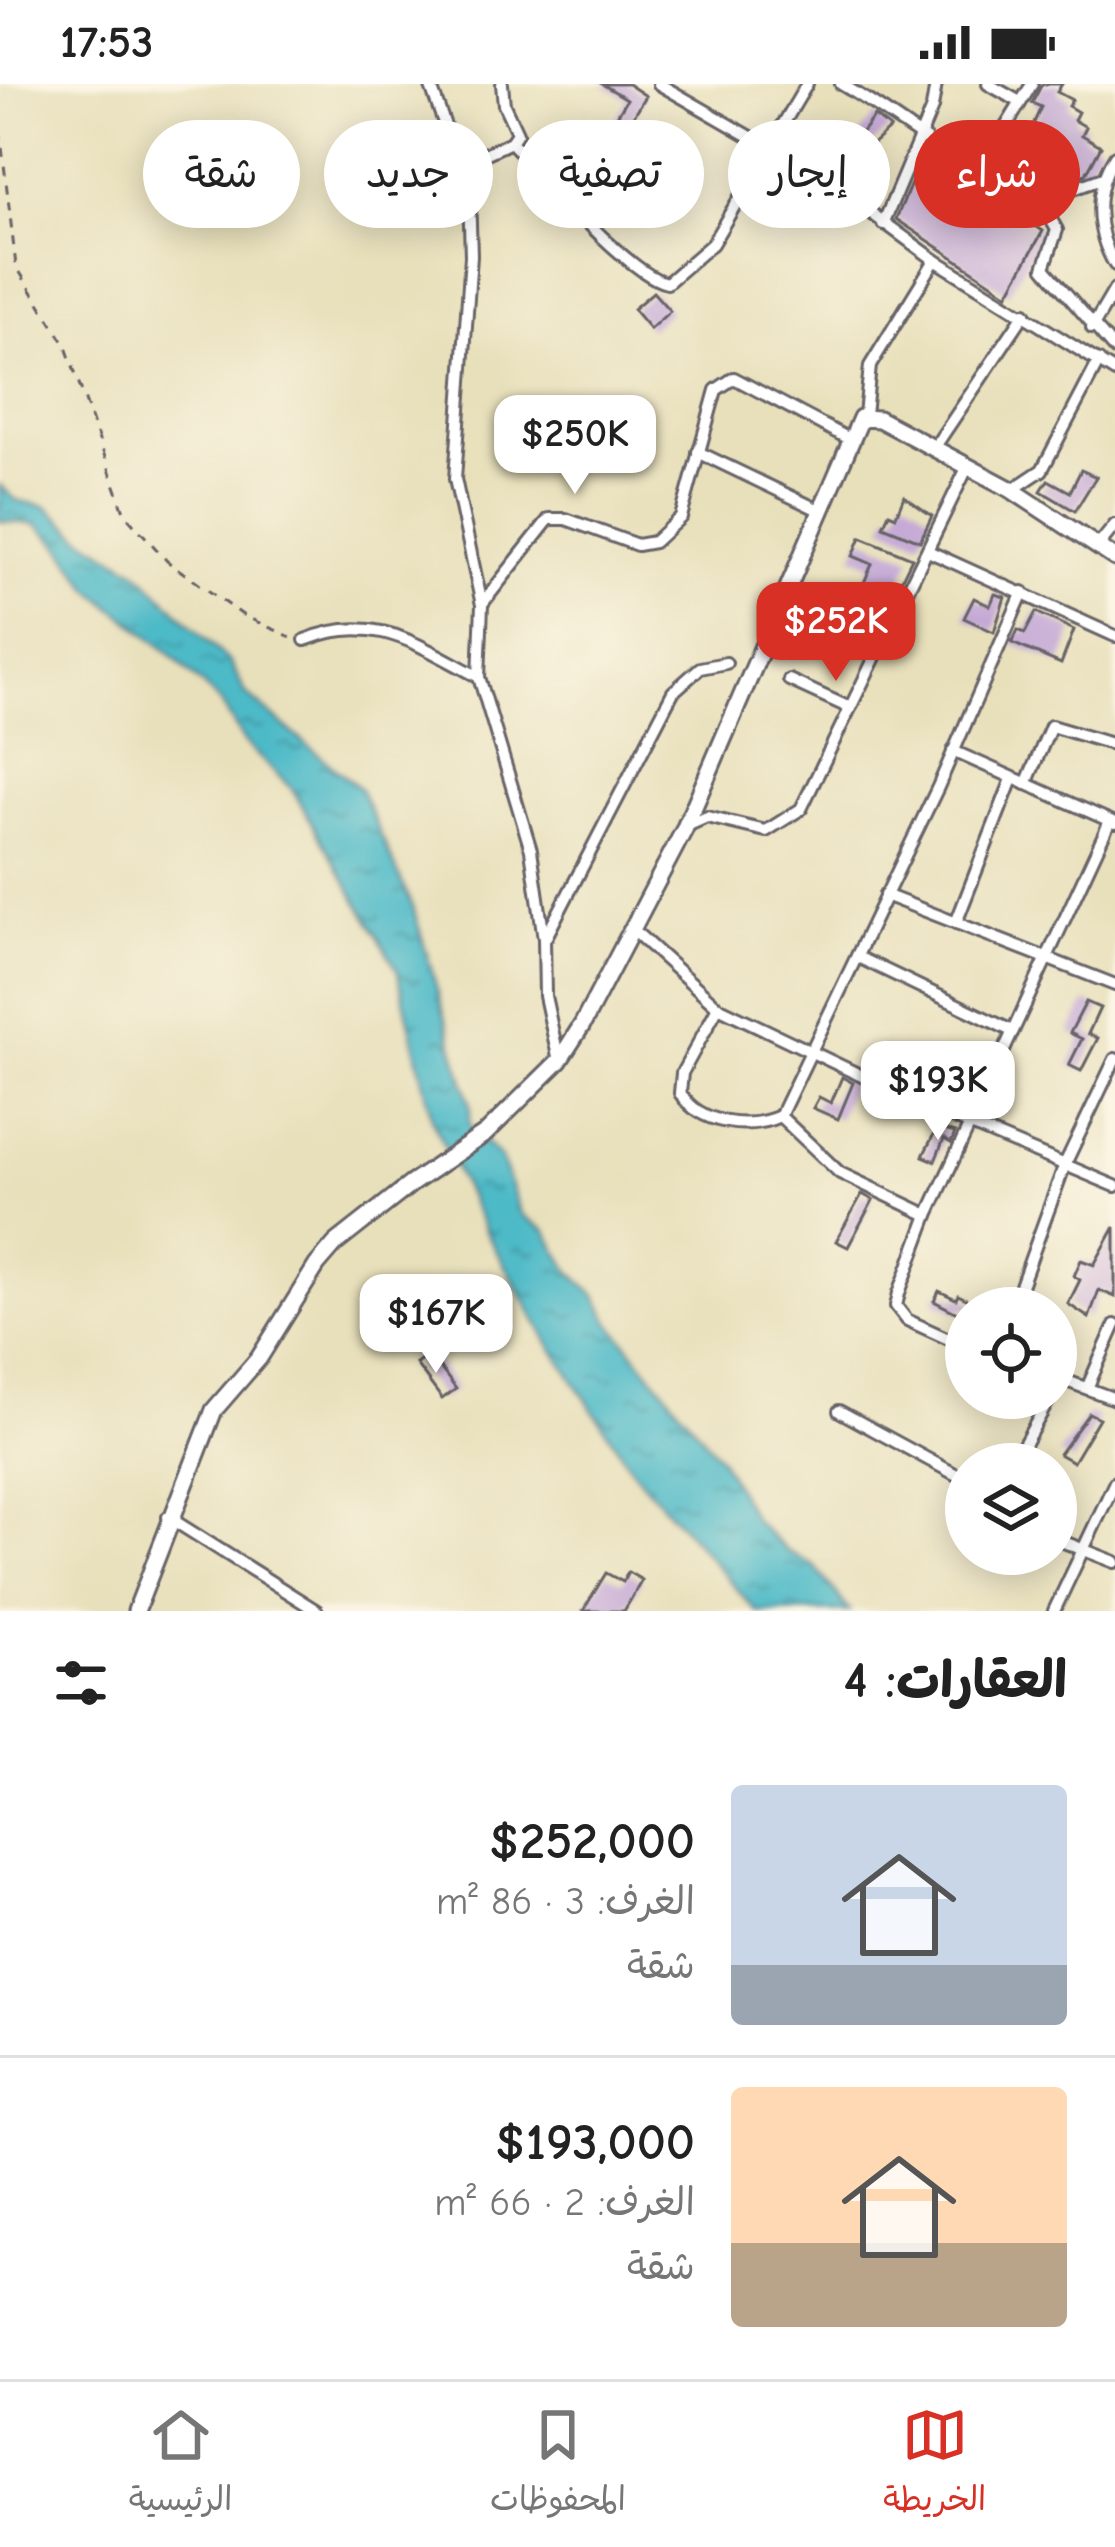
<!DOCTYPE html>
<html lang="ar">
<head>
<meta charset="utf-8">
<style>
	body { margin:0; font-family:"Comic Neue","Playpen Sans Arabic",sans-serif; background:#f2f2f2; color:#222; direction:rtl; height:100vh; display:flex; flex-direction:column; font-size:45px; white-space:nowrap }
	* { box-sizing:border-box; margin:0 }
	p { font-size:39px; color:#767676 }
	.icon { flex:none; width:66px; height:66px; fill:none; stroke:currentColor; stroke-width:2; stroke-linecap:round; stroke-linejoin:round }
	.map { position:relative; height:1527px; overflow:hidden; direction:ltr }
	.side { display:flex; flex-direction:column; background:#fff; flex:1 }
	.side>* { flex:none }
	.top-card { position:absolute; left:36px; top:36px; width:1044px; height:108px; direction:rtl; display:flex; gap:24px }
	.buttons { position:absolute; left:945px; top:1203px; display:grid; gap:24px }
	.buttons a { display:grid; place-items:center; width:132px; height:132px; border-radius:50%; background:#fff; box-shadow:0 6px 30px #0003; font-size:60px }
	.price { position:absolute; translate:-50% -102px; padding:0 27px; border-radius:24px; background:#fff; color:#222; font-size:39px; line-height:78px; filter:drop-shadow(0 3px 6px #0008) }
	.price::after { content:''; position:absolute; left:50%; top:72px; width:36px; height:27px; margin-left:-18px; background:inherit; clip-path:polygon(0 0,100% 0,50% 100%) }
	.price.current { background:#d93025; color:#fff }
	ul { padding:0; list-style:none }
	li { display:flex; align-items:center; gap:36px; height:300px; padding:0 48px }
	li+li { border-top:3px solid #e0e0e0 }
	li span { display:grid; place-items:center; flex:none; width:336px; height:240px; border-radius:12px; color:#555 }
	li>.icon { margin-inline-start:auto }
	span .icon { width:144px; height:144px; fill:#fffc; stroke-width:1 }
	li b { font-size:51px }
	h2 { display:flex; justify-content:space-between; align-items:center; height:144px; padding:0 48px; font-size:51px }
	.pill { padding:0 42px; border-radius:54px; background:#fff; box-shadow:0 6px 30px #0003; font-size:42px; line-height:108px }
	.pill.current { background:#d93025; color:#fff }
	.status { display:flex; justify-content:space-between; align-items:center; height:84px; padding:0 60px; background:#fff; direction:ltr }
	.status svg { height:33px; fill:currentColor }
	.dock { display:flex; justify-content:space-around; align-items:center; height:168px; border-top:3px solid #e0e0e0; background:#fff; font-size:33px; color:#767676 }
	.dock a { display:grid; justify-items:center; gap:6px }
	.dock .current { color:#d93025 }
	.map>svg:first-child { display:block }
</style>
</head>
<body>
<div class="status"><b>17:53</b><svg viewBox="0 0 49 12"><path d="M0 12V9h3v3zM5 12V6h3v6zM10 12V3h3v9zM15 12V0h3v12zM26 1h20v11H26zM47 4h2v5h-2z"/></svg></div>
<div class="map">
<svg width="1115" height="1527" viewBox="0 0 1115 1527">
	<defs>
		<pattern id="water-ripples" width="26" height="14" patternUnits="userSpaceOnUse" patternTransform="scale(3)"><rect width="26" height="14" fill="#4dbac7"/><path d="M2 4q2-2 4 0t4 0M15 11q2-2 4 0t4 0" fill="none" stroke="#4097a3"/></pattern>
	</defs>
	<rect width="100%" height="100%" fill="#fcf5e5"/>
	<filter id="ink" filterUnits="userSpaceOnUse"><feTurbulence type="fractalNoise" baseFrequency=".00833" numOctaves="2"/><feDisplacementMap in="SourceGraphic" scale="24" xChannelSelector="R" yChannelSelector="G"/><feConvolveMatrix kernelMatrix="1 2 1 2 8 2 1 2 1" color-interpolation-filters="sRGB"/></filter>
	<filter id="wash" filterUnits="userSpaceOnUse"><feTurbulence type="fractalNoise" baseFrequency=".004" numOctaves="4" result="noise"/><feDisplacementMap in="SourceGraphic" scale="48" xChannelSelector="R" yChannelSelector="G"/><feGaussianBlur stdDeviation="2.7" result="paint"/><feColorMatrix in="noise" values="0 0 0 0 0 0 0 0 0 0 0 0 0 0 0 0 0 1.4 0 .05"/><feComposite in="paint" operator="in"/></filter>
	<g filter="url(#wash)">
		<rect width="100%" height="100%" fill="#e8e0bb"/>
		<!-- water -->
		<polygon fill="url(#water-ripples)" stroke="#386e81" stroke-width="3" points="0,401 16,416 47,423 83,454 137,487 231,580 246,610 360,705 413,823 471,1022 469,1040 501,1075 521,1130 546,1147 570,1187 596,1212 611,1240 720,1374 754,1436 787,1467 813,1481 850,1527 756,1527 634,1388 549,1259 485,1147 433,1038 397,885 293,706 245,659 221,619 167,567 90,505 61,463 36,440 0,437"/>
		<g id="blocks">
			<!-- building -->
			<g fill="#c4a9d6">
				<polygon points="602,0 628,0 646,12 626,44 614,37 627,15"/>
				<polygon points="1042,0 1062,0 1057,8 1072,16 1068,22 1078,28 1074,36 1086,43 1082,51 1101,62 1086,90 1078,93 1041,70 1044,65 1037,61 1044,48 1033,41 1041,23 1032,19"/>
				<polygon points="874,32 890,44 861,70 851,62"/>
				<polygon points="925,67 1043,147 1008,210 896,135"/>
				<polygon points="653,208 670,227 650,245 633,225"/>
				<polygon points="1081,386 1096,393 1075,427 1041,407 1048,396 1070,408"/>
				<polygon points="904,412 932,432 920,457 883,442 889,429 896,432"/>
				<polygon points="861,453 912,474 896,507 878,498 871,520 857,515 872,480 853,472"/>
				<polygon points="995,510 1005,513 994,548 964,534 974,514 990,522"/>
				<polygon points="1036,528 1074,546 1061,580 1012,559 1018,546 1025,549"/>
				<polygon points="1086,918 1100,924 1088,950 1098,954 1081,987 1069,981 1082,955 1070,949"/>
				<polygon points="842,993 853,999 838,1035 813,1024 819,1013 831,1019"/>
				<polygon points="937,1044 955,1049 951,1059 944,1055 935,1077 923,1072"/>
				<polygon points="862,1110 873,1116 848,1163 836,1157"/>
				<polygon points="1115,1143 1115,1213 1099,1206 1089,1234 1068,1220 1080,1196 1074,1192 1081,1176 1094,1181"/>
				<polygon points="939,1207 956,1215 958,1211 985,1224 962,1224 959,1230 934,1217"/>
				<polygon points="430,1270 456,1305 442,1315 416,1280"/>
				<polygon points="1089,1329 1099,1334 1073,1378 1059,1370"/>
				<polygon points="628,1488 642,1496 624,1527 583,1527 606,1489 623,1498"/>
			</g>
		</g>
	</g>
	<g filter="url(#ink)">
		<use href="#blocks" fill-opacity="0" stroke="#676468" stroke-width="3"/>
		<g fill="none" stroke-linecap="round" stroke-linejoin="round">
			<defs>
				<g id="street">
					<polyline points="430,0 469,108 471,172 455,395 482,521 479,593 531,766 544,855 545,912 559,977"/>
					<polyline points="659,0 829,98 935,176 1115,288"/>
					<path d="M841,0C911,41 971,94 1045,125"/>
					<polyline points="988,0 1020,18"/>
					<path d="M511,58C541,89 630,192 667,199L712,160L807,0"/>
					<path d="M1115,72C1093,106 1095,147 1115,181"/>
					<polyline points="461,81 511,58 517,49 504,21 502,0"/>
					<polyline points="975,93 1032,0"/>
					<polyline points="1103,94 1073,105 1061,103 1045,125 1057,146 1044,184 1115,266"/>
					<polyline points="883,140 932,24 936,0"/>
					<polyline points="1092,244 1115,205"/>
					<polyline points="865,331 870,282 935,176"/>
					<polyline points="934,364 1025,229"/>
					<polyline points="698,368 823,428"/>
					<polyline points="1012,406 1042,386 1099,277"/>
					<polyline points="1098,462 1115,441"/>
					<polyline points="928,467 1115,552"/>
					<polyline points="482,520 549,435 566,435 637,461 654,458 681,433 716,306 734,294 851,356"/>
					<path d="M305,556C375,527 417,561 479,593"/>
					<polyline points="789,596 850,624"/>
					<polyline points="953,667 1115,739"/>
					<polyline points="1026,700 1051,642 1115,661"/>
					<polyline points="689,741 707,733 766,747 801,725 968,382"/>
					<polyline points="885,811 1115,901"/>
					<polyline points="956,839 1012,695"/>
					<polyline points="632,845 718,923 914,1017 1115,1102"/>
					<polyline points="546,853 673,608 700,584 726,579"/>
					<polyline points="858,873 1012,947"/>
					<path d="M718,923L682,989L680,1009C700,1041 749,1046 780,1032L938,703L1023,508"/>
					<polyline points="780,1032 840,1089 928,1131"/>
					<polyline points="1013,1224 1065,1080 1115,975"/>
					<polyline points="966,1263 907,1236 896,1222 899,1209 928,1131 1110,737"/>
					<polyline points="1056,1293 1115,1315"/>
					<polyline points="1088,1302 1115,1241"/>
					<polyline points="839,1327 966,1396"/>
					<polyline points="1013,1380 1050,1314"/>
					<polyline points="168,1433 317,1527"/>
					<polyline points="1056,1455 1115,1478"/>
					<polyline points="1054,1527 1115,1398"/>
				</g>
				<polyline id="secondary" points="136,1527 214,1326 259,1274 317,1181 336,1159 411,1100 486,1049 559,977 582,941 684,746 861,334 879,335 1012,406 1115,474"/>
			</defs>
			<!-- street casing -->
			<use href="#street" stroke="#676468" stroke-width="16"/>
			<!-- secondary casing -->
			<use href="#secondary" stroke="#676468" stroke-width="21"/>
			<!-- path -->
			<polyline stroke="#676468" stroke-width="3" stroke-dasharray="9 9" stroke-linecap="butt" points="0,46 16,182 65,260 125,430 167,477 244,532 291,553"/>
			<!-- street -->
			<use href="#street" stroke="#fff" stroke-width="10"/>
			<!-- secondary -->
			<use href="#secondary" stroke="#fff" stroke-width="15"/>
		</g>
	</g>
</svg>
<div class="buttons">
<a><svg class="icon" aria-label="locate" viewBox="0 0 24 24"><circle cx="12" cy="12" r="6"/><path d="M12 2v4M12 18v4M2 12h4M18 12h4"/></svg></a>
<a><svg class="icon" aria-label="layers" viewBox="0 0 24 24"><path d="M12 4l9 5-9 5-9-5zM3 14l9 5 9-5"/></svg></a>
</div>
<b class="price" style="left:575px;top:413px">$250K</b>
<b class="price current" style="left:836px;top:600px">$252K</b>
<b class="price" style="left:938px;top:1059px">$193K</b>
<b class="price" style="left:436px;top:1292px">$167K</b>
<div class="top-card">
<a class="pill current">شراء</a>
<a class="pill">إيجار</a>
<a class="pill">تصفية</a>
<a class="pill">جديد</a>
<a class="pill">شقة</a>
</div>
</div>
<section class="side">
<h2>العقارات: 4<svg class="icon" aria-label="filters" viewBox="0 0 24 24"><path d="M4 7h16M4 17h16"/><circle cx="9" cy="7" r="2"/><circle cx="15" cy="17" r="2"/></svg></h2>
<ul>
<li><span style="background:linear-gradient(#c9d6e8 75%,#9aa5b1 0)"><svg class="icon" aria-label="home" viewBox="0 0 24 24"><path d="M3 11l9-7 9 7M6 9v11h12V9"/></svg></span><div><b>$252,000</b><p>الغرف: 3 · 86 m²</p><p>شقة</p></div></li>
<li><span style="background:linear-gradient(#ffd9b3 65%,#b9a48a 0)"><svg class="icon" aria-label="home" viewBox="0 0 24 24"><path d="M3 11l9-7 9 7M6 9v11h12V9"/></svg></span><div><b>$193,000</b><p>الغرف: 2 · 66 m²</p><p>شقة</p></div></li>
</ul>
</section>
<nav class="dock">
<a class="current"><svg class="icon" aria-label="map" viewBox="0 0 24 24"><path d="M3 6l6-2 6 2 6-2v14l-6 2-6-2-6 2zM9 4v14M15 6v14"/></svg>الخريطة</a>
<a><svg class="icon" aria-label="saved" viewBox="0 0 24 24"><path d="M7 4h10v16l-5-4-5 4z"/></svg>المحفوظات</a>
<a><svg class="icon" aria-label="home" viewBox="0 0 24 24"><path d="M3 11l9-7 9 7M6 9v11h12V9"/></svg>الرئيسية</a>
</nav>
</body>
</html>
